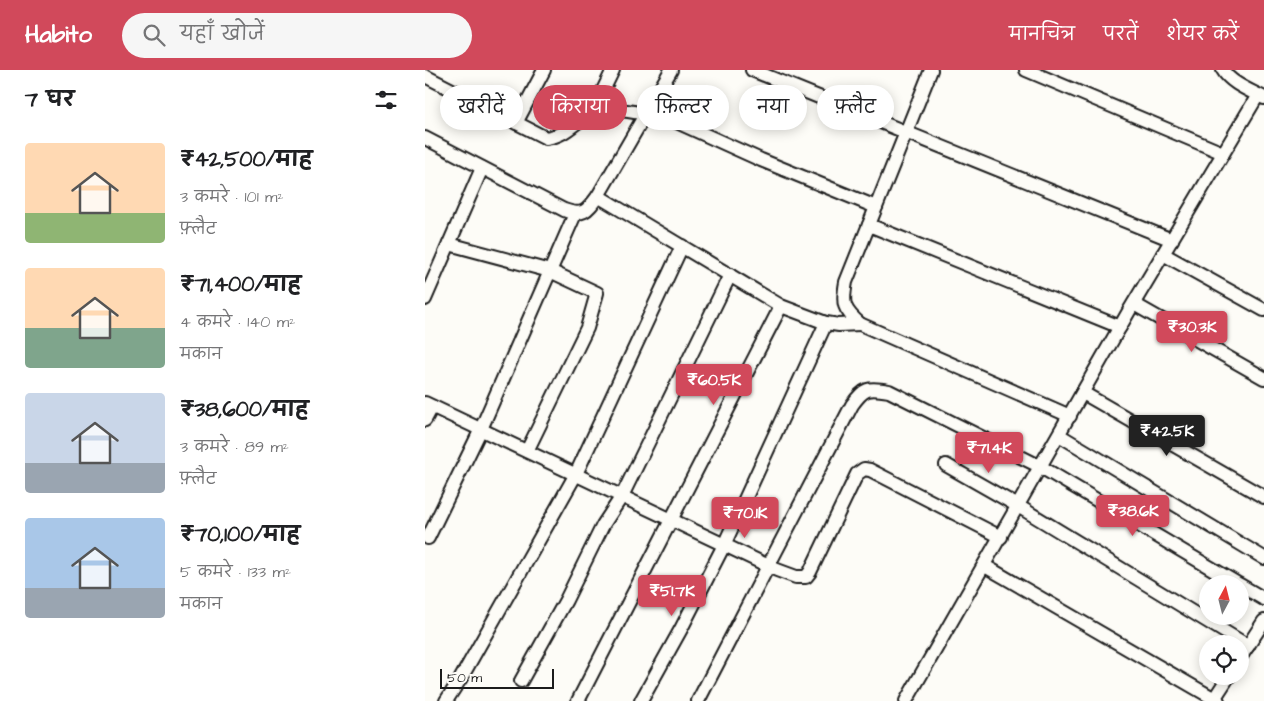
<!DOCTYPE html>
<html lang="hi">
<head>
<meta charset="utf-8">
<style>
	body { margin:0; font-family:"Architects Daughter","Playpen Sans Deva",sans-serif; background:#f6f6f6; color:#202124; height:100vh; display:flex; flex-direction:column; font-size:19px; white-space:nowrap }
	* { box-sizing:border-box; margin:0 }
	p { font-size:16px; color:#757577 }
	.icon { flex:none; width:28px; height:28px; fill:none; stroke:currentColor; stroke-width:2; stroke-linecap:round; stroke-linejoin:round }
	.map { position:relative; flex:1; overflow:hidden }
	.details { display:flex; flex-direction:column; background:#fff; width:425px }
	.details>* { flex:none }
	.guide { position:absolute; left:15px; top:15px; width:475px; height:45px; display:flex; gap:10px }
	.needle { width:32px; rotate:7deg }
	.controls { position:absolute; left:774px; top:505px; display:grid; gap:10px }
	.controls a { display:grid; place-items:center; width:50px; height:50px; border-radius:50%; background:#fff; box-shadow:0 2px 12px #0003; font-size:25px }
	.scale { position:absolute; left:15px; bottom:12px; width:114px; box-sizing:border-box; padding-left:5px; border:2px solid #1c1c1c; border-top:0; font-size:14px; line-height:18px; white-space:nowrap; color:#1c1c1c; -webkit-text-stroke:4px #fdfcf7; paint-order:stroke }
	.price { position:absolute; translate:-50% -42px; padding:0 11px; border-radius:5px; background:#d1495b; color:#fff; font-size:16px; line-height:32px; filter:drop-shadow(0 1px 2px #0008) }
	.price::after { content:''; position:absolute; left:50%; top:30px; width:15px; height:11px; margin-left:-8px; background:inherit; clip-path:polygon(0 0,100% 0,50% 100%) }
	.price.active { background:#222; color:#fff }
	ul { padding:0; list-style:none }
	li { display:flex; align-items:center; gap:15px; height:125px; padding:0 25px }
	li span { display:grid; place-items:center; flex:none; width:140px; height:100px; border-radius:5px; color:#555 }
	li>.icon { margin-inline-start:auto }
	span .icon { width:60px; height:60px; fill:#fffc; stroke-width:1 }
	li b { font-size:21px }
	h2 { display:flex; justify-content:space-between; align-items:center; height:60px; padding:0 25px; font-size:21px }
	.tag { padding:0 18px; border-radius:22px; background:#fff; box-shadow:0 2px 12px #0003; font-size:18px; line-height:45px }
	.tag.active { background:#d1495b; color:#fff }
	header { display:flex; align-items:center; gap:30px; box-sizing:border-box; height:70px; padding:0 25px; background:#d1495b; color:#fff }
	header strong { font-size:24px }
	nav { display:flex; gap:28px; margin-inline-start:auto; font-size:18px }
	.search { width:350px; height:45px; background:#f6f6f6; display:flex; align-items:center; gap:12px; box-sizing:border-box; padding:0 18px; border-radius:28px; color:#757577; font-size:19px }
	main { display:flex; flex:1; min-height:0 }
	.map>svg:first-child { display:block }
</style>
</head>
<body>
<header>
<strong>Habito</strong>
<div class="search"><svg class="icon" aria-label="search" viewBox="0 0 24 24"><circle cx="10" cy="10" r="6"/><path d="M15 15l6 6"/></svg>यहाँ खोजें</div>
<nav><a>मानचित्र</a><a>परतें</a><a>शेयर करें</a></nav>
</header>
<main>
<section class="details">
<h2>7 घर<svg class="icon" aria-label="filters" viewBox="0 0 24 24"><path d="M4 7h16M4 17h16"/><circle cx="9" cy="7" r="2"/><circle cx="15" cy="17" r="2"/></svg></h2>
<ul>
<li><span style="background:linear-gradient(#ffd9b3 70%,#8fb573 0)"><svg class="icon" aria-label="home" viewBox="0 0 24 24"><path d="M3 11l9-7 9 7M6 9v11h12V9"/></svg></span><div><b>₹42,500/माह</b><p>3 कमरे · 101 m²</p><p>फ़्लैट</p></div></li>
<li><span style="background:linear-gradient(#ffd9b3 60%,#7fa58c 0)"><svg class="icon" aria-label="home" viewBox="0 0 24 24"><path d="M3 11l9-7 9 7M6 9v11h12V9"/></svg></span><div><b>₹71,400/माह</b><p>4 कमरे · 140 m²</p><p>मकान</p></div></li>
<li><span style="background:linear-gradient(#c9d6e8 70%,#9aa5b1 0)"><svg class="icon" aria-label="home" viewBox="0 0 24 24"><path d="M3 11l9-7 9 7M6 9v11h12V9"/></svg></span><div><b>₹38,600/माह</b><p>3 कमरे · 89 m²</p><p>फ़्लैट</p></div></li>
<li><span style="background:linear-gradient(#a9c7e8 70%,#9aa5b1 0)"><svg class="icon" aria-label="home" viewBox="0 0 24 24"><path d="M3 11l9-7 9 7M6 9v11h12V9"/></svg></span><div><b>₹70,100/माह</b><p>5 कमरे · 133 m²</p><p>मकान</p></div></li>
</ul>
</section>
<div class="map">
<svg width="839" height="631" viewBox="0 0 839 631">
	<rect width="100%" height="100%" fill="#fdfcf7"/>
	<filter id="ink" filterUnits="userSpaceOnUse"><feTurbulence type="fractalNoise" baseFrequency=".02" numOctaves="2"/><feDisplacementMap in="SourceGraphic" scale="10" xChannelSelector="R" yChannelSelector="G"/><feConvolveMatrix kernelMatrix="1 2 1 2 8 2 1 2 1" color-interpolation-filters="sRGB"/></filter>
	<g filter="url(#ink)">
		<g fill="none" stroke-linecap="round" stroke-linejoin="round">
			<defs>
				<g id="street">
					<polyline points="327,0 747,170"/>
					<path d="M506,0L421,212C417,234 418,239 435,254L645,346"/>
					<polyline points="601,0 798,83"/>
					<path d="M798,0C805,13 826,21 839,28"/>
					<path d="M0,6L121,68C144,65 151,49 169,42C185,36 205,42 221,44"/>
					<polyline points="223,39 336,90 451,137"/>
					<polyline points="167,43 188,0"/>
					<polyline points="91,53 119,0"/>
					<path d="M0,68L139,140C158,147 162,141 173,126L246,0"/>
					<polyline points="173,126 356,236 401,253 414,255 435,254"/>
					<polyline points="444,155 695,257"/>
					<polyline points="24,174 125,201 172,223 162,258 102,381"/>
					<polyline points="738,184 839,240"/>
					<polyline points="0,229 57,98"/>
					<polyline points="709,234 839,308"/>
					<polyline points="658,323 839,427"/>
					<polyline points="0,333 352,500 371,507 381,507 385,502 432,404 439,399 445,400 576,467"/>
					<polyline points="0,350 7,337"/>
					<polyline points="634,365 839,488"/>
					<polyline points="521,395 593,436 823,576"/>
					<polyline points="3,468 56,359 150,144"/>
					<polyline points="560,496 793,631"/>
					<polyline points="815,515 839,529"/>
					<polyline points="815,588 839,551"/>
					<polyline points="96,611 141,530 178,455 197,426 305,205"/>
					<polyline points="789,629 804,606"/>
					<polyline points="21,631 36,608 151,404 257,176"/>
					<polyline points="153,631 356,236"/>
					<polyline points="216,631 256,559 299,475 401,253"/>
					<path d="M273,631L427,335C439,318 443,317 464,321L616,397L813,514"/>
					<polyline points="481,631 704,241 833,25"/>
				</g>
			</defs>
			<!-- street casing -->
			<use href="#street" stroke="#1c1c1c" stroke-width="16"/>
			<!-- street -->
			<use href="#street" stroke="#fdfcf7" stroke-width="12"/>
		</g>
	</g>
</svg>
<div class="controls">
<a><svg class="needle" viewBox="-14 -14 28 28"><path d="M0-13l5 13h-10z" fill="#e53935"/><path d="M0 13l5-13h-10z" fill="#757577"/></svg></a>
<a><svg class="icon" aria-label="locate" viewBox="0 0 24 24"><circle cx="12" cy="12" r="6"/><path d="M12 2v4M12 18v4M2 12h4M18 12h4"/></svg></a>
</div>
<div class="scale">50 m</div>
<b class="price" style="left:767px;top:283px">₹30.3K</b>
<b class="price" style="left:289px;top:336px">₹60.5K</b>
<b class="price active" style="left:742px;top:387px">₹42.5K</b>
<b class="price" style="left:564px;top:404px">₹71.4K</b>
<b class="price" style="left:708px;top:467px">₹38.6K</b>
<b class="price" style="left:320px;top:469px">₹70.1K</b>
<b class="price" style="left:247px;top:547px">₹51.7K</b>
<div class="guide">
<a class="tag">खरीदें</a>
<a class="tag active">किराया</a>
<a class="tag">फ़िल्टर</a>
<a class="tag">नया</a>
<a class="tag">फ़्लैट</a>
</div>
</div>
</main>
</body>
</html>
